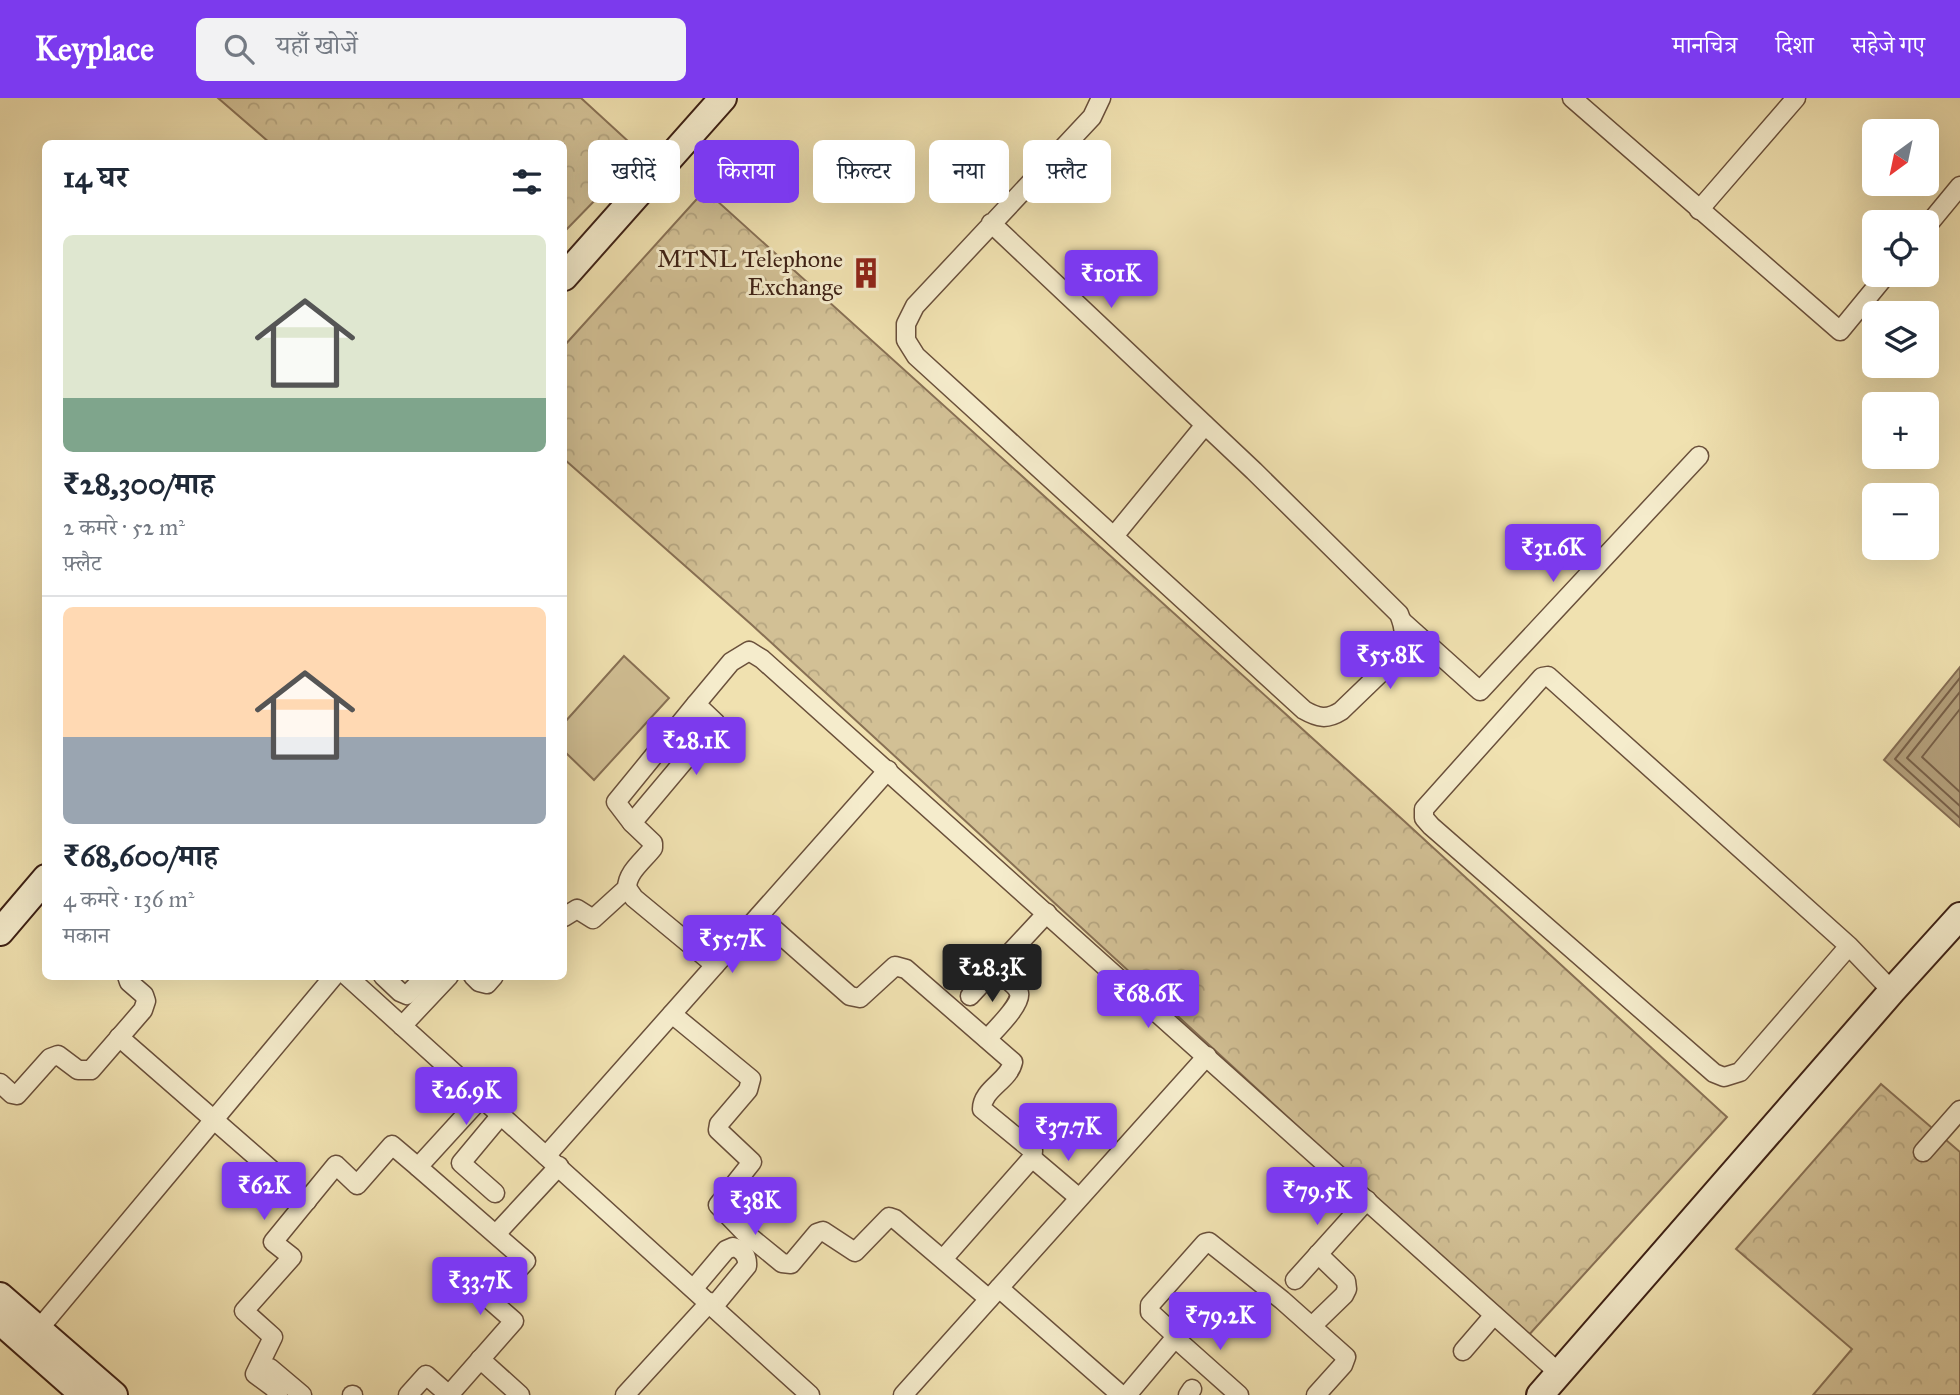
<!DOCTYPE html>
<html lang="hi">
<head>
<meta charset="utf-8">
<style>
	body { margin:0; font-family:"IM FELL Great Primer","Noto Serif Devanagari",serif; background:#f2f2f3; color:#1f2937; height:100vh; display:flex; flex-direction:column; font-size:26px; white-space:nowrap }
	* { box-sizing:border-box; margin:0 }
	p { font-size:23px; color:#747a83 }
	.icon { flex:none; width:38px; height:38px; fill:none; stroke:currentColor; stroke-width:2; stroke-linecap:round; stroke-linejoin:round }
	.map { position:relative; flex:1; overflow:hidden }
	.panel { position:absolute; left:42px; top:42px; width:525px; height:840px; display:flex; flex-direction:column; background:#fff; border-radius:10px; box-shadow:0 7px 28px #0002 }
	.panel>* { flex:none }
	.banner { position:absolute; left:588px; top:42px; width:665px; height:63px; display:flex; gap:14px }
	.needle { width:46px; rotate:213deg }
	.fabs { position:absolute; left:1862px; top:21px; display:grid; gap:14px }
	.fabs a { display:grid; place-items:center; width:77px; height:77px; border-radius:10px; background:#fff; box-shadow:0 7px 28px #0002; font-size:35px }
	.price { position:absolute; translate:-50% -60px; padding:0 16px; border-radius:7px; background:#7c3aed; color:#fff; font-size:23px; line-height:46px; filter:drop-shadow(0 2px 4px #0008) }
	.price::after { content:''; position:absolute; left:50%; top:42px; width:21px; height:16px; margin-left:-10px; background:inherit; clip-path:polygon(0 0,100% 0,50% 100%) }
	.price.on { background:#222; color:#fff }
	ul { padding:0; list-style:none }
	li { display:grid; align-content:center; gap:14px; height:371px; padding:0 21px }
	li+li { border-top:2px solid #e0e1e3 }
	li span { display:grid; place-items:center; height:217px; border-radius:10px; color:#555 }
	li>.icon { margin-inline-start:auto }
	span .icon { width:126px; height:126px; fill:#fffc; stroke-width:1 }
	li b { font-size:30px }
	h2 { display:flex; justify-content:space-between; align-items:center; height:84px; padding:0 21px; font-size:30px }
	.tag { padding:0 24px; border-radius:10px; background:#fff; box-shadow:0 7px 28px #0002; font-size:24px; line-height:63px }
	.tag.on { background:#7c3aed; color:#fff }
	header { display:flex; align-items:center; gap:42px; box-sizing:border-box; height:98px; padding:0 35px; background:#7c3aed; color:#fff }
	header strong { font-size:33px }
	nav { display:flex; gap:38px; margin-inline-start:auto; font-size:24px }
	.search { width:490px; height:63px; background:#f2f2f3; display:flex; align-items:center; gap:18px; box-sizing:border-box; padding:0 24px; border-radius:10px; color:#747a83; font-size:26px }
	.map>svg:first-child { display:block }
</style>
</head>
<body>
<header>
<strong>Keyplace</strong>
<div class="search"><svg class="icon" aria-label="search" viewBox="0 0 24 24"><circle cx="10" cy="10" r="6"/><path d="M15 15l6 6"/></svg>यहाँ खोजें</div>
<nav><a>मानचित्र</a><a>दिशा</a><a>सहेजे गए</a></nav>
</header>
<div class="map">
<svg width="1960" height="1297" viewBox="0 0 1960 1297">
	<defs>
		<pattern id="park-crowns" width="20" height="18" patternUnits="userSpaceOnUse" patternTransform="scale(1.75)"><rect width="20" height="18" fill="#d2c095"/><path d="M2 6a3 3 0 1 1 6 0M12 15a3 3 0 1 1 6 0" fill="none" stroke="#b5a580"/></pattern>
	</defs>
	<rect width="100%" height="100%" fill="#f0e1b0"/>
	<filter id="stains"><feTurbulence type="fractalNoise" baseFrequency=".00286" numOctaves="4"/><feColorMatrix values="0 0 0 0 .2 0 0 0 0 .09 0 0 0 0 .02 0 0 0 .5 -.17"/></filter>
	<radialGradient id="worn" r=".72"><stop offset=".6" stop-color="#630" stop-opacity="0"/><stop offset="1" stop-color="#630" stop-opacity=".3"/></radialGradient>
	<!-- grass -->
	<polygon fill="#d2c095" stroke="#887054" stroke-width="2" points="624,558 669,600 594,682 564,653 564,625"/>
	<!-- park -->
	<g fill="url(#park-crowns)" stroke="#887054" stroke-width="2">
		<polygon points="218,0 581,0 641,55 564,134 564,46 270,45"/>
		<polygon points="705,92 1403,722 1727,1019 1527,1239 752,527 564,361 564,248"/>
		<polygon points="1881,986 1960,1054 1960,1297 1813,1297 1852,1251 1736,1151"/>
	</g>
	<!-- water -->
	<polygon fill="#b39f7b" stroke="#846c52" stroke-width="2" points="1960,569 1960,729 1884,662"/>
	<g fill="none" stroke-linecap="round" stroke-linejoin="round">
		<!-- shore -->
		<g stroke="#786048" stroke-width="2">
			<polyline points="1960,580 1895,661 1960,720"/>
			<polyline points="1960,594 1907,660 1960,708"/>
			<polyline points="1960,611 1922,659 1960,694"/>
		</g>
		<defs>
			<g id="street">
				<polyline points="1572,0 1840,233 1886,177"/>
				<polyline points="1699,112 1796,0"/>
				<path d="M991,125L1254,373L1399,516C1406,533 1406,545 1395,561L1341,613C1327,622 1318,620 1304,612L916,258L906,242V226L915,208L1092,19L1101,0"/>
				<polyline points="1927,128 1960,88"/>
				<polyline points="1114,438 1205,327"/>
				<polyline points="1403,524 1480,593 1699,358"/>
				<polyline points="632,725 616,704 696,606"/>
				<polyline points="627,790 634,800 715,867"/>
				<path d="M759,818L850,898L860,900L895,868L906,871L1013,964C1009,983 982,991 982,1011L1033,1053L1032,1060L943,1161"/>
				<path d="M564,819L577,811L593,821L627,790C627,774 644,762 653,750V745L632,725L716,625L696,606L731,564L749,553L762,561L1559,1275"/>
				<polyline points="1849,848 1740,974 1724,979 1714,975 1431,728 1424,720 1424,711 1542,579 1548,578 1849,848 1892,893"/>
				<polyline points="347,878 810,1297"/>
				<polyline points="383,878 400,894 407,897 426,878"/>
				<polyline points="473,878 479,884 487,886 494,878"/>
				<polyline points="970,898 1047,815"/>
				<polyline points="672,916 751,981 748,992 719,1026 718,1032 752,1064 718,1107 744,1134 782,1165 791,1166 817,1135 823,1133 855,1154 889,1119 895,1121 989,1201"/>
				<polyline points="402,928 449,878"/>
				<polyline points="119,939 307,1103"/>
				<path d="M987,941C995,932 1022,906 1019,895C1017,887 1002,878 995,872"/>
				<polyline points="0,985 12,996 17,997 50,960 58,957 78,972 91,972 143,912 146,903 144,897 129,884 127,878"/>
				<polyline points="1923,1054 1960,1012"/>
				<polyline points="546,1058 888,672"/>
				<polyline points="1032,1060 1078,1099"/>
				<polyline points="495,1095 461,1065 501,1017"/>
				<polyline points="496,1136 559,1068"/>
				<polyline points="1295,1182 1367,1102"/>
				<path d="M694,1190L726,1152L733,1149C742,1151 748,1158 747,1168L714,1208"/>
				<polyline points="999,1190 1121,1297"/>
				<polyline points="1312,1228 1344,1197 1347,1191 1346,1183 1318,1156"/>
				<polyline points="38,1232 334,878"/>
				<polyline points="1175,1240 1239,1297"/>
				<polyline points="1463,1253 1494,1217"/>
				<polyline points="480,1261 520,1297"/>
				<polyline points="270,1270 302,1297"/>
				<polyline points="278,1297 274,1290 255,1276 273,1239 244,1213 292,1159 273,1144 336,1067 357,1087 392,1047 418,1069"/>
				<polyline points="352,1297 353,1297"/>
				<polyline points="408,1297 426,1277 449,1297"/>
				<polyline points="449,1297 514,1223 490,1202 526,1163 418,1069 482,999"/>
				<polyline points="625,1297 710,1204"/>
				<polyline points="903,1297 1207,958"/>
				<polyline points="1127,1297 1175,1240 1174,1236 1150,1214 1150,1207 1205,1145 1209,1144 1282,1202 1346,1259 1343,1267 1316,1297"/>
				<polyline points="1188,1297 1192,1291"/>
			</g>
			<g id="secondary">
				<polyline points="564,179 723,0"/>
				<polyline points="0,834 46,780"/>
				<polyline points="0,1198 114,1297"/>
				<polyline points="0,1223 84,1297"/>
				<polyline points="1540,1297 1892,893 1960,818"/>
			</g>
		</defs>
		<!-- street casing -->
		<use href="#street" stroke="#6a503b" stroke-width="21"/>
		<!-- secondary casing -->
		<use href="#secondary" stroke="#3d2014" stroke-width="30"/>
		<!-- street -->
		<use href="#street" stroke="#f5eccc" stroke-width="18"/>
		<!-- secondary -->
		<use href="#secondary" stroke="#f5eccc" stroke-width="26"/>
	</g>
	<!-- icons -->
	<defs>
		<symbol id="building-bare" viewBox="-9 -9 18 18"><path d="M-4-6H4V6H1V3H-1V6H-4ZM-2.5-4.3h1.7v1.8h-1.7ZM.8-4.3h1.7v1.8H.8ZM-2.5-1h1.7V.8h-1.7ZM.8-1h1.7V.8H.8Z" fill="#8f2418" stroke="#f5eccc" stroke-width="2.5" paint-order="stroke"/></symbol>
	</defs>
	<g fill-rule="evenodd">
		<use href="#building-bare" x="844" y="153" width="44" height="44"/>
	</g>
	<g text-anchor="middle" stroke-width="6" stroke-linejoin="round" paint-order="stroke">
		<!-- poi labels -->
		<g font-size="24" fill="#3d2014" stroke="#f5eccc" text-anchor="end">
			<text x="843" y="169">MTNL Telephone<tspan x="843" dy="28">Exchange</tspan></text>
		</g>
	</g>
	<rect width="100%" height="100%" filter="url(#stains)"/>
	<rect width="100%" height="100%" fill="url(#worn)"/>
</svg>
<div class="fabs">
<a><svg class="needle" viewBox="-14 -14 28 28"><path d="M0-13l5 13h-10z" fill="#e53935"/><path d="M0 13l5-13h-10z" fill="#747a83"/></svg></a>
<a><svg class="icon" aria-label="locate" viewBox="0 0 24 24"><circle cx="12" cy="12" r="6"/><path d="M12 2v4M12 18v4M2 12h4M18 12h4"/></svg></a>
<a><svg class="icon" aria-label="layers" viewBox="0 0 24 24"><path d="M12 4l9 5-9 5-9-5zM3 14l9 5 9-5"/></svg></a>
<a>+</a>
<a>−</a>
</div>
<b class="price" style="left:1111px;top:212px">₹101K</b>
<b class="price" style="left:1553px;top:486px">₹31.6K</b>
<b class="price" style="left:1390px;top:593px">₹55.8K</b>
<b class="price" style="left:696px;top:679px">₹28.1K</b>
<b class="price" style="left:732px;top:877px">₹55.7K</b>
<b class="price on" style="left:992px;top:906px">₹28.3K</b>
<b class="price" style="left:1148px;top:932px">₹68.6K</b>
<b class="price" style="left:466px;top:1029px">₹26.9K</b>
<b class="price" style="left:1068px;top:1065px">₹37.7K</b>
<b class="price" style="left:264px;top:1124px">₹62K</b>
<b class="price" style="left:1317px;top:1129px">₹79.5K</b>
<b class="price" style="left:755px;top:1139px">₹38K</b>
<b class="price" style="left:480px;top:1219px">₹33.7K</b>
<b class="price" style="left:1220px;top:1254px">₹79.2K</b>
<div class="banner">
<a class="tag">खरीदें</a>
<a class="tag on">किराया</a>
<a class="tag">फ़िल्टर</a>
<a class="tag">नया</a>
<a class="tag">फ़्लैट</a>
</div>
<section class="panel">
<h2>14 घर<svg class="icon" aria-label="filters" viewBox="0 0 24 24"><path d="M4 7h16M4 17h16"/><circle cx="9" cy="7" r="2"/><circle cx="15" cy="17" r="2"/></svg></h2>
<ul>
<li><span style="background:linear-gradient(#dfe7d0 75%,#7fa58c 0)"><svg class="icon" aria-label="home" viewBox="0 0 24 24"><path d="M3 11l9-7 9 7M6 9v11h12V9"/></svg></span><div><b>₹28,300/माह</b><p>2 कमरे · 52 m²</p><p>फ़्लैट</p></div></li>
<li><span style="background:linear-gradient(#ffd9b3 60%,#9aa5b1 0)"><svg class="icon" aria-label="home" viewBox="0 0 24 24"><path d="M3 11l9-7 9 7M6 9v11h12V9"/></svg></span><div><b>₹68,600/माह</b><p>4 कमरे · 136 m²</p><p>मकान</p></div></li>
</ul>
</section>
</div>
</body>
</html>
